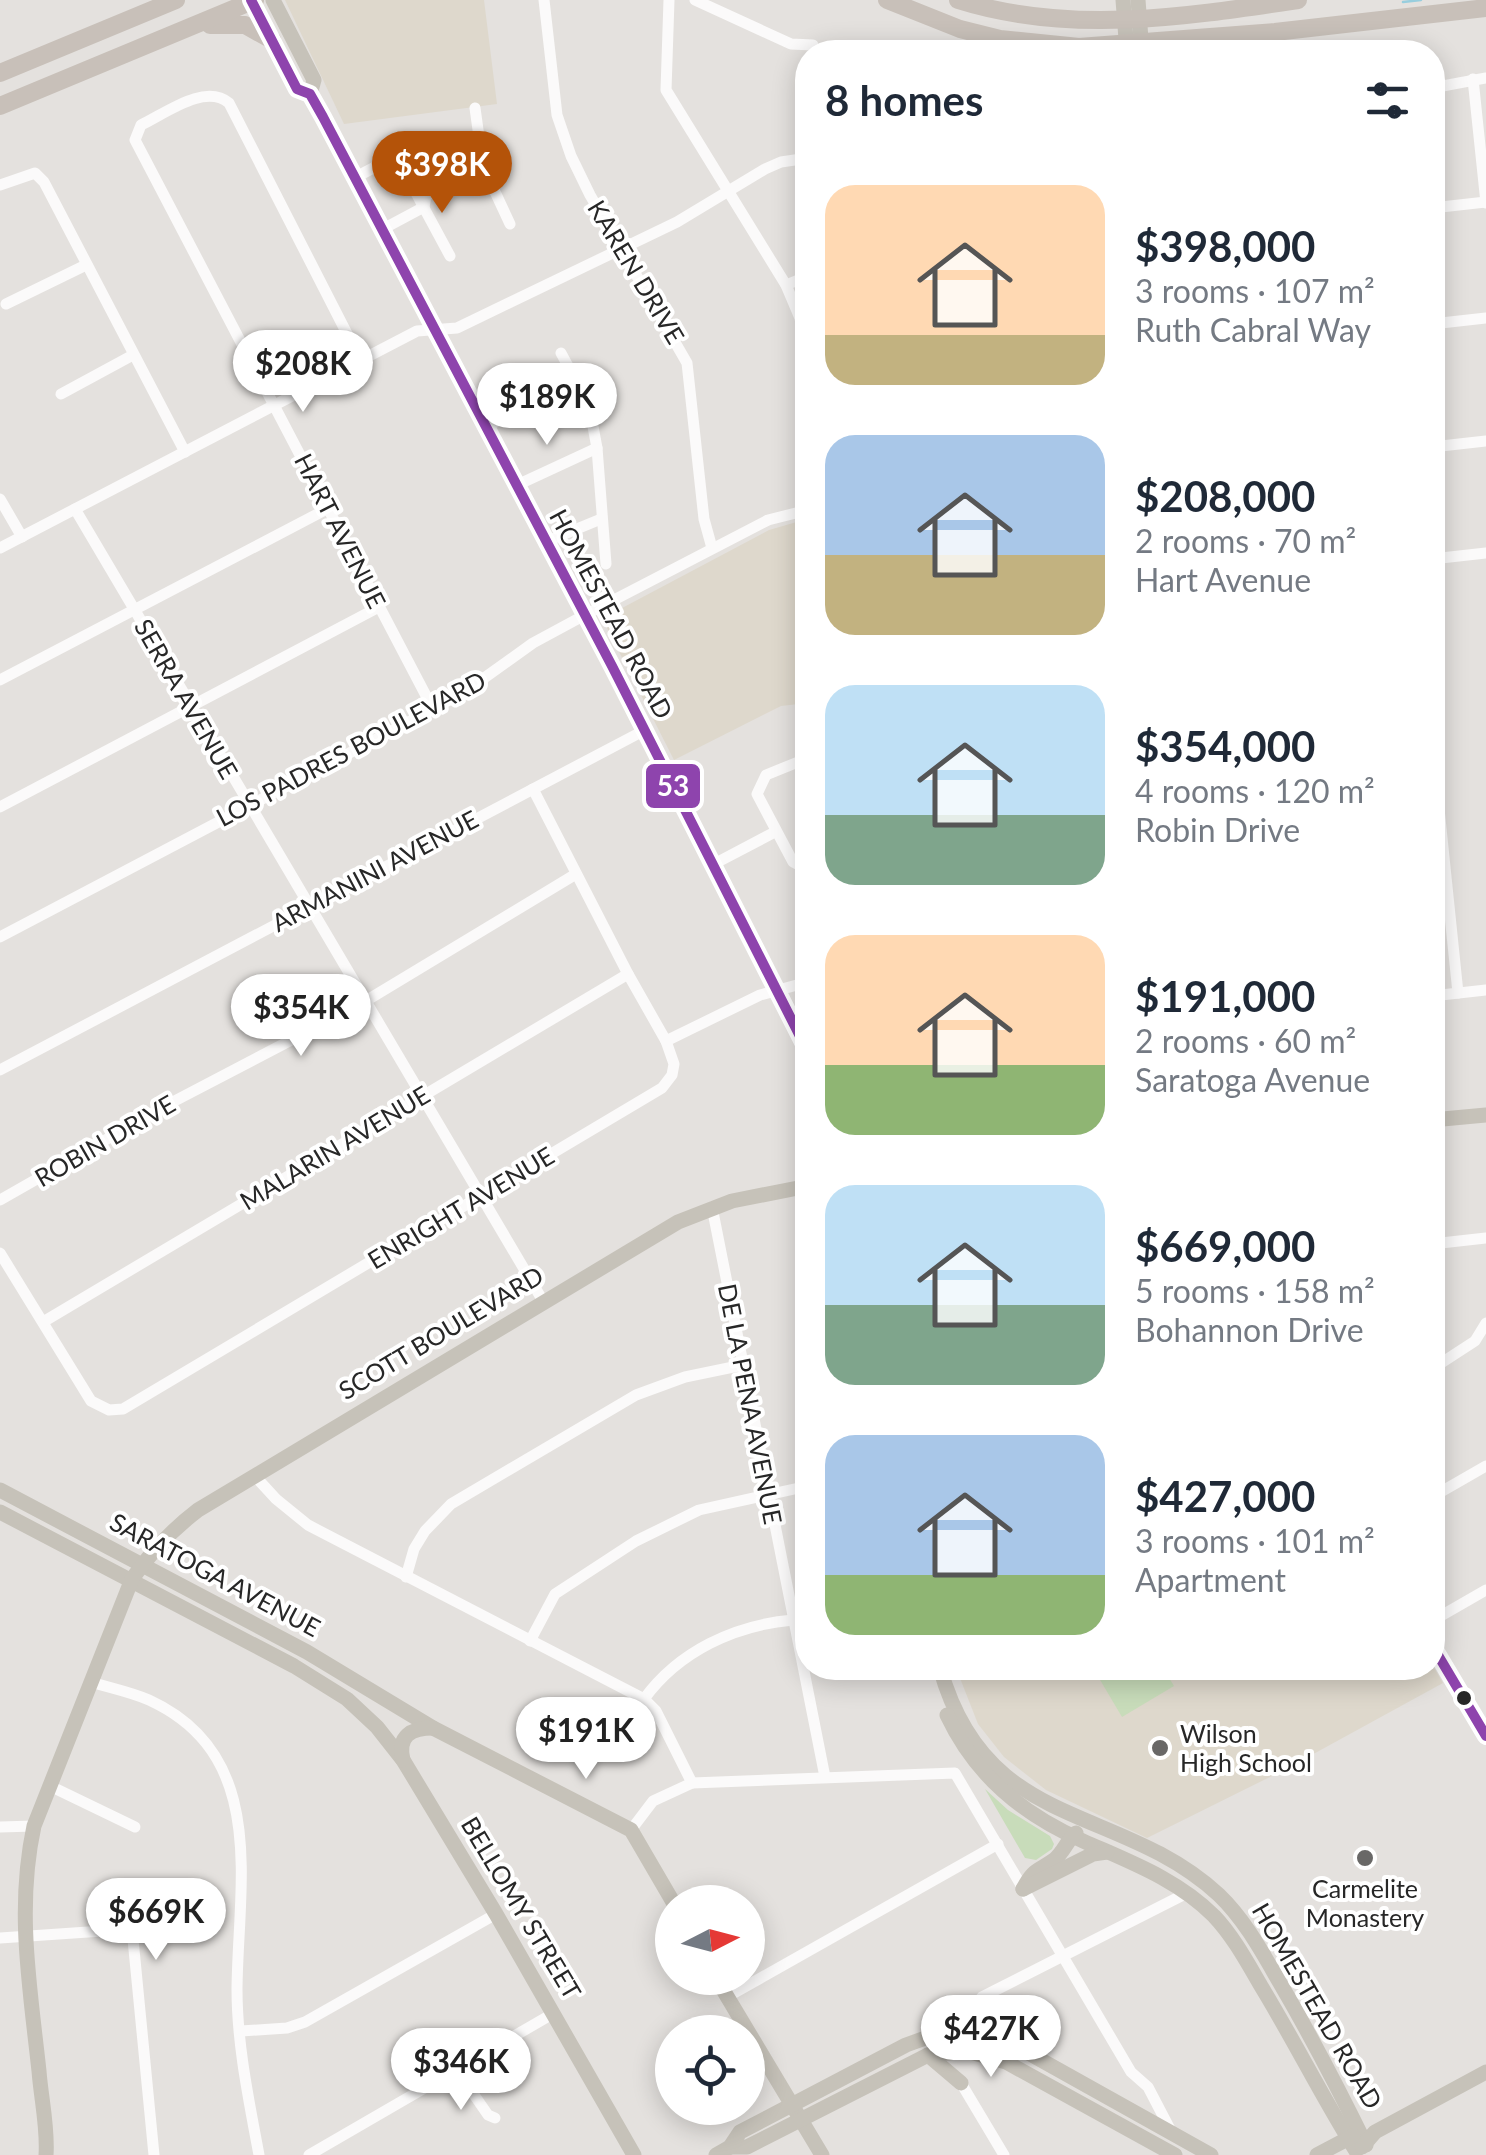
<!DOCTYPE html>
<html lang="en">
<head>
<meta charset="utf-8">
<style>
	body { margin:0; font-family:Lato,sans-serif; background:#f2f2f3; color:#1f2937; height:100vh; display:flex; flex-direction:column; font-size:38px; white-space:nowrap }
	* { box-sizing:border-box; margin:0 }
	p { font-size:32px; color:#747a83 }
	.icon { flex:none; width:55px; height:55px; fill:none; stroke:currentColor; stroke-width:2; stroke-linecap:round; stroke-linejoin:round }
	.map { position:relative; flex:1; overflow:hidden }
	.panel { position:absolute; left:795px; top:40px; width:650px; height:1640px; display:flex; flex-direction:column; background:#fff; border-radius:40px; box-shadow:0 5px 25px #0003 }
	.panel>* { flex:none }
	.needle { width:65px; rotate:84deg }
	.buttons { position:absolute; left:655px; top:1885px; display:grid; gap:20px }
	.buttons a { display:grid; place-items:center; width:110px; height:110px; border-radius:50%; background:#fff; box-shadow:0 5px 25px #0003; font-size:50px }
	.price { position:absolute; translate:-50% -85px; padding:0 22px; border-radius:35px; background:#fff; color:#222; font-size:32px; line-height:65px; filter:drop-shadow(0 2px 5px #0008) }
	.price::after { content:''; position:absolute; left:50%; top:60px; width:30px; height:22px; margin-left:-15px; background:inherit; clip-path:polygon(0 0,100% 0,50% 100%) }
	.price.on { background:#b45309; color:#fff }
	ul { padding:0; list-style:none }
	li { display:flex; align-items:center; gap:30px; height:250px; padding:0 30px }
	li span { display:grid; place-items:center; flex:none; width:280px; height:200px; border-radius:30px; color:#555 }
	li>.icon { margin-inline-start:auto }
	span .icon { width:120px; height:120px; fill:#fffc; stroke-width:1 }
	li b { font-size:42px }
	h2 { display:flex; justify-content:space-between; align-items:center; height:120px; padding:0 30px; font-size:42px }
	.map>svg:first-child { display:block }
</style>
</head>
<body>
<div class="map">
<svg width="1486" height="2155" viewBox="0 0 1486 2155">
	<rect width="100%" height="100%" fill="#e4e1de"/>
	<!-- education -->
	<g fill="#ded8cc">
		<polygon points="285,0 484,0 497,104 344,124"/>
		<polygon points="807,519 807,703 781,706 674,760 607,628 607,616 769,530"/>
		<polygon points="1433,1666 1443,1683 1286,1769 1147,1838 1046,1790 1004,1757 978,1724 956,1668"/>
	</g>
	<!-- green -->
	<g fill="#c8dcba">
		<polygon points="1093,1668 1163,1668 1174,1686 1122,1717"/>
		<polygon points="985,1789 1008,1810 1050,1836 1054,1844 1052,1849 1036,1860 1025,1858"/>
	</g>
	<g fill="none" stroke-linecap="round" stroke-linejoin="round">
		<!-- stream -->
		<polyline stroke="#98cede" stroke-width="2.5" points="1403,2 1421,0"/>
		<!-- minor -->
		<g stroke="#fbfafa" stroke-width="11">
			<polyline points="544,0 557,115 571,156 590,195 687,363 704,519 712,548"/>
			<polyline points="669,0 666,90 786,285 800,318 808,365"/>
			<polyline points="695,0 791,44 813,45"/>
			<polyline points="1473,79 1486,203"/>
			<polyline points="1432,88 1486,78"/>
			<polyline points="475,108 483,166 510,224"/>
			<polyline points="354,178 425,141 441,171"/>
			<polyline points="409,180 450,256"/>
			<polyline points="0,185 35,173 44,182 185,452"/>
			<polyline points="1432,208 1486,202"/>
			<polyline points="381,230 424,207 426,196 483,166"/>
			<polyline points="786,285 808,276"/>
			<polyline points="6,304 86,265"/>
			<polyline points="1432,324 1486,318"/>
			<polyline points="561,353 589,405 597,448 606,564"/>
			<path d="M361,361L229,103C205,83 166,113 141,125L135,140L433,709"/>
			<polyline points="61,394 133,355"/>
			<polyline points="484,429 574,375"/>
			<polyline points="1432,447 1486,441"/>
			<polyline points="515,486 597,448"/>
			<polyline points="0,499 22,537"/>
			<polyline points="75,509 543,1301"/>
			<polyline points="545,542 601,519"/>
			<polyline points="0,548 417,331 457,328 677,222 765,169 781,162 808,158"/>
			<polyline points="1432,559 1486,553"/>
			<polyline points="0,680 329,508"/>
			<polyline points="1432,741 1458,993"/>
			<polyline points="808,758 766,775 757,794 793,862 808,870"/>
			<polyline points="0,807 379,607"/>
			<polyline points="714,864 775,832"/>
			<polyline points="0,937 433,709 466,691 533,643 583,616 768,520 808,510"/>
			<polyline points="1432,996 1486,990"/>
			<polyline points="666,1041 760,995 808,982"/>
			<polyline points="0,1070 645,730"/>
			<polyline points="0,1200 165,1106 364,1002 576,874"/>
			<polyline points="712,1207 825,1777"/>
			<polyline points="1432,1244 1486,1238"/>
			<polyline points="0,1253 91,1401 109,1410 123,1409 662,1088 672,1075 674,1064 666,1041 628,974 533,789"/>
			<polyline points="43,1322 628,974"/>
			<polyline points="1432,1369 1475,1341 1486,1323"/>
			<polyline points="254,1475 276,1499 308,1525 644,1699 656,1711 692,1783"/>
			<polyline points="1432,1497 1486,1466"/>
			<polyline points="406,1577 414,1549 425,1531 451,1504 636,1395 685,1377 743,1365"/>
			<polyline points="1432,1621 1486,1590"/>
			<polyline points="530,1641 555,1594 636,1541 699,1510 808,1486"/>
			<path d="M91,1682C110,1688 131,1692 149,1700C269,1755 238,1883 237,1989C237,2045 249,2101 259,2155"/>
			<path d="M644,1699C679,1651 735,1625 793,1620"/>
			<polyline points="50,1786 135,1827"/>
			<polyline points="0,1827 34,1826"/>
			<polyline points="631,1830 653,1801 692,1783 955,1773 1131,2072 1148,2087 1172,2133"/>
			<polyline points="0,1938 132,1929 154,2155"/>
			<polyline points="727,1997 998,1844"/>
			<polyline points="241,2031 287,2028 305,2022 496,1914"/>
			<polyline points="967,2034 972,2009 982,1997 1187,1893"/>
			<polyline points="457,2070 488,2115 495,2118"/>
			<polyline points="961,2083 1004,2155"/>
			<polyline points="309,2155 554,2013"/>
		</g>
		<!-- major -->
		<g stroke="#c6c2b9" stroke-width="15">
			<polyline points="251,0 297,89 310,94 323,117 612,666 808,1053"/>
			<polyline points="273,0 314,80 310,94"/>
			<polyline points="1123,0 1127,52"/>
			<polyline points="1138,0 1142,52"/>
			<polyline points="1432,1120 1486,1115"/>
			<polyline points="0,1490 307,1652 433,1728 631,1830 673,1902"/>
			<polyline points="0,1512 294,1666 347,1699 377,1727 403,1760 496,1914 634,2155"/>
			<polyline points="1432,1644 1486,1736"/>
			<path d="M940,1668C986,1833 1118,1802 1219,1895C1245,1920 1262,1952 1280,1983C1311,2036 1339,2090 1366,2145"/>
			<path d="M947,1715C976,1776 1022,1814 1083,1841C1130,1862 1177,1879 1214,1916C1233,1936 1247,1962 1261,1986C1294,2040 1322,2097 1356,2151"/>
			<path d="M403,1760C397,1736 411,1728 433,1728"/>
			<path d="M1023,1889C1034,1868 1037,1872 1054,1860C1064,1852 1067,1840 1076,1833"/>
			<polyline points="1023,1889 1093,1854 1107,1852"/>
			<polyline points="716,1978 822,2155"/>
			<polyline points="928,2055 961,2083"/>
			<polyline points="730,2147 747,2147 928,2055 967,2051 1006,2062 1175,2155"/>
			<polyline points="1362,2147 1375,2132 1486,2072"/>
			<path d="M46,2155C48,2128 41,2098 39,2071C30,1987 16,1909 34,1826L132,1579C150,1553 172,1530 198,1510L678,1222L732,1201L808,1186"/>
			<polyline points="716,2155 730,2147 740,2132 906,2045 931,2036 967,2034 995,2039 1023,2050 1211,2155"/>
			<polyline points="1317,2155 1353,2136"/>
		</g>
		<!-- highway -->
		<g stroke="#c8c0b9" stroke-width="18">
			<polyline points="887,0 960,29 1000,39 1079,47 1275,32 1486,8"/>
			<path d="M958,0C1069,35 1185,17 1298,0"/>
			<polyline points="210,25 245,25 272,40"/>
			<polyline points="0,73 176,0"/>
			<polyline points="0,106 255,0"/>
		</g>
		<defs>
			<g id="bus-1">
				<polyline points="251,0 297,89 310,94 323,117 612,666 808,1052"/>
				<polyline points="1432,1645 1486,1736"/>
			</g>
		</defs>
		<!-- bus-1 casing -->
		<use href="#bus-1" stroke="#fff" stroke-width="18"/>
		<!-- bus-1 -->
		<use href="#bus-1" stroke="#8e44ad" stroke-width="10"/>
	</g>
	<!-- markers -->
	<circle fill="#272727" stroke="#fff" stroke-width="4" cx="1464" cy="1698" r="9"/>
	<g fill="#696867" stroke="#fff" stroke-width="4">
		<circle cx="1160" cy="1748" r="10"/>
		<circle cx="1365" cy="1858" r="10"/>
	</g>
	<g text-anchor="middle" stroke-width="8" stroke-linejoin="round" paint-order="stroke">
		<!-- street labels -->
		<g font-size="25" fill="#272727" stroke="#fff">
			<text transform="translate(636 272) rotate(59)" y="9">KAREN DRIVE</text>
			<text transform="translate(340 531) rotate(63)" y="9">HART AVENUE</text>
			<text transform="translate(611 614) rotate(62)" y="9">HOMESTEAD ROAD</text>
			<text transform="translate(186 699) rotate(60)" y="9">SERRA AVENUE</text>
			<text transform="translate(351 749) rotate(-28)" y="9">LOS PADRES BOULEVARD</text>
			<text transform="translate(375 871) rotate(-28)" y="9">ARMANINI AVENUE</text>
			<text transform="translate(105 1141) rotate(-30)" y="9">ROBIN DRIVE</text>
			<text transform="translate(335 1148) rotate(-31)" y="9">MALARIN AVENUE</text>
			<text transform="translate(461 1208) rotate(-31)" y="9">ENRIGHT AVENUE</text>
			<text transform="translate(441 1333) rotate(-31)" y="9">SCOTT BOULEVARD</text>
			<text transform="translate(750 1404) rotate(79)" y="9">DE LA PENA AVENUE</text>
			<text transform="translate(215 1575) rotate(28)" y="9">SARATOGA AVENUE</text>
			<text transform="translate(521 1908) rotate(59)" y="9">BELLOMY STREET</text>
			<text transform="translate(1317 2006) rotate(60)" y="9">HOMESTEAD ROAD</text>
		</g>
		<!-- poi labels -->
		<g font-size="25" fill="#272727" stroke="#fff" text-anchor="start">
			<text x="1180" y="1743">Wilson<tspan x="1180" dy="29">High School</tspan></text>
			<text x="1365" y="1898" text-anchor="middle">Carmelite<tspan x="1365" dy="29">Monastery</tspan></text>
		</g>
	</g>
	<rect stroke="#fff" stroke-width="4" x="644" y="762" width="58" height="48" rx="10" fill="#8e44ad"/>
	<g font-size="28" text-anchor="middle" font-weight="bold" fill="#fff">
		<text x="673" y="796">53</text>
	</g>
</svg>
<div class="buttons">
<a><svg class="needle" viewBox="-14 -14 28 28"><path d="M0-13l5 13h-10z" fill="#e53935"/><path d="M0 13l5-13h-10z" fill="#747a83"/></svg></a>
<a><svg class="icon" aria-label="locate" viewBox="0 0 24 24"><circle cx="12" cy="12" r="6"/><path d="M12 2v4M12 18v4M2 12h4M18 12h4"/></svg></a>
</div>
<b class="price on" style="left:442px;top:216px">$398K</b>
<b class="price" style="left:303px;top:415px">$208K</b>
<b class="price" style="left:547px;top:448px">$189K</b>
<b class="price" style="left:301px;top:1059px">$354K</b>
<b class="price" style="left:586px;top:1782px">$191K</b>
<b class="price" style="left:156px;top:1963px">$669K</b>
<b class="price" style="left:991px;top:2080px">$427K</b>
<b class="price" style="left:461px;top:2113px">$346K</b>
<section class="panel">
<h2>8 homes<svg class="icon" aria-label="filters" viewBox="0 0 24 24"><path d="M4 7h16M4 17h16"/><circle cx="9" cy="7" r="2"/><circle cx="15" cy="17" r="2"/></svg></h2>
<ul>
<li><span style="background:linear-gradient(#ffd9b3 75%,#c2b280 0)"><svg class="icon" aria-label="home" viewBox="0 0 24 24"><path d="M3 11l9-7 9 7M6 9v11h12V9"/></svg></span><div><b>$398,000</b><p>3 rooms · 107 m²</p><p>Ruth Cabral Way</p></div></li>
<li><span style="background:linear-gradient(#a9c7e8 60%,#c2b280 0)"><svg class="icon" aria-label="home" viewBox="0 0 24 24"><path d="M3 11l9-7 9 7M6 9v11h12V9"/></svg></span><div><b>$208,000</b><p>2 rooms · 70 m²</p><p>Hart Avenue</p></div></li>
<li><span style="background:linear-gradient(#bfe0f5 65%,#7fa58c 0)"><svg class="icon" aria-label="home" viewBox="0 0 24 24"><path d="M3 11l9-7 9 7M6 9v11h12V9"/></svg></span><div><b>$354,000</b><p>4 rooms · 120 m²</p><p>Robin Drive</p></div></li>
<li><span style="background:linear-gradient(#ffd9b3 65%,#8fb573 0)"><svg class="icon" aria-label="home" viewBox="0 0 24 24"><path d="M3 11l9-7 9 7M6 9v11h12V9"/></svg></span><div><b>$191,000</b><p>2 rooms · 60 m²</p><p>Saratoga Avenue</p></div></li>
<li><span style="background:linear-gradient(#bfe0f5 60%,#7fa58c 0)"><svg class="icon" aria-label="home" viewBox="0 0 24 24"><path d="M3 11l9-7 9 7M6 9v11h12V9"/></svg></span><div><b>$669,000</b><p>5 rooms · 158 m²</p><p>Bohannon Drive</p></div></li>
<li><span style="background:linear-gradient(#a9c7e8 70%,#8fb573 0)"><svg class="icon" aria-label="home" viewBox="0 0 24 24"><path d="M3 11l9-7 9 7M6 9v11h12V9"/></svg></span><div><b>$427,000</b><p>3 rooms · 101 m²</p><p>Apartment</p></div></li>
</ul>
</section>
</div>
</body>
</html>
